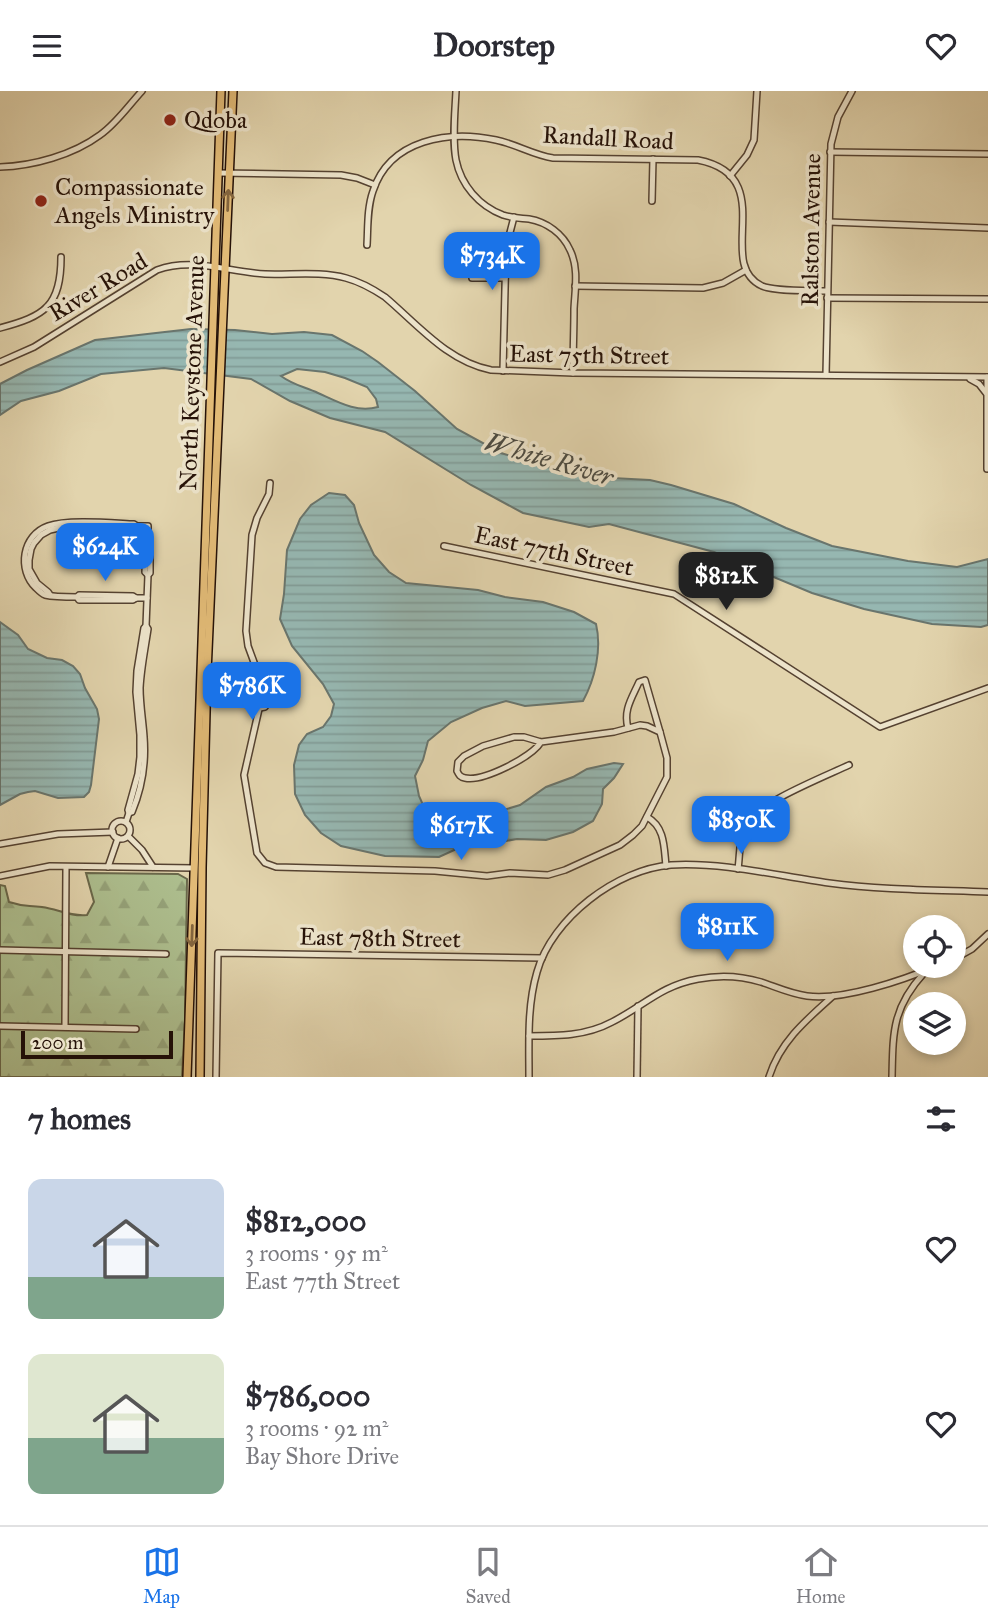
<!DOCTYPE html>
<html lang="en">
<head>
<meta charset="utf-8">
<style>
	body { margin:0; font-family:"IM FELL Great Primer",serif; background:#f2f2f3; color:#2b2b33; height:100vh; display:flex; flex-direction:column; font-size:26px; white-space:nowrap }
	* { box-sizing:border-box; margin:0 }
	p { font-size:23px; color:#7c7c81 }
	.icon { flex:none; width:38px; height:38px; fill:none; stroke:currentColor; stroke-width:2; stroke-linecap:round; stroke-linejoin:round }
	.map { position:relative; height:986px; overflow:hidden }
	.side { display:flex; flex-direction:column; background:#fff; flex:1 }
	.side>* { flex:none }
	.buttons { position:absolute; left:903px; top:824px; display:grid; gap:14px }
	.buttons a { display:grid; place-items:center; width:63px; height:63px; border-radius:50%; background:#fff; box-shadow:0 4px 10px #0003; font-size:35px }
	.scale { position:absolute; left:21px; bottom:18px; width:152px; box-sizing:border-box; padding-left:7px; border:4px solid #261208; border-top:0; font-size:19px; line-height:24px; white-space:nowrap; color:#261208; -webkit-text-stroke:5px #ece3ca; paint-order:stroke }
	.price { position:absolute; translate:-50% -60px; padding:0 16px; border-radius:14px; background:#1a73e8; color:#fff; font-size:23px; line-height:46px; filter:drop-shadow(0 2px 4px #0008) }
	.price::after { content:''; position:absolute; left:50%; top:42px; width:21px; height:16px; margin-left:-10px; background:inherit; clip-path:polygon(0 0,100% 0,50% 100%) }
	.price.active { background:#222; color:#fff }
	ul { padding:0; list-style:none }
	li { display:flex; align-items:center; gap:21px; height:175px; padding:0 28px }
	li span { display:grid; place-items:center; flex:none; width:196px; height:140px; border-radius:14px; color:#555 }
	li>.icon { margin-inline-start:auto }
	span .icon { width:84px; height:84px; fill:#fffc; stroke-width:1 }
	li b { font-size:30px }
	h2 { display:flex; justify-content:space-between; align-items:center; height:84px; padding:0 28px; font-size:30px }
	header { display:flex; justify-content:space-between; align-items:center; height:91px; padding:0 28px; background:#fff; font-size:32px; font-weight:700 }
	.dock { display:flex; justify-content:space-around; align-items:center; height:98px; border-top:2px solid #e1e1e2; background:#fff; font-size:19px; color:#7c7c81 }
	.dock a { display:grid; justify-items:center; gap:4px }
	.dock .active { color:#1a73e8 }
	.map>svg:first-child { display:block }
</style>
</head>
<body>
<header><svg class="icon" aria-label="menu" viewBox="0 0 24 24"><path d="M4 6h16M4 12h16M4 18h16"/></svg>Doorstep<svg class="icon" aria-label="heart" viewBox="0 0 24 24"><path d="M12 20l-8-8c-3-5 5-10 8-4 3-6 11-1 8 4z"/></svg></header>
<div class="map">
<svg width="988" height="986" viewBox="0 0 988 986">
	<defs>
		<pattern id="forest-firs" width="22" height="20" patternUnits="userSpaceOnUse" patternTransform="scale(1.75)"><rect width="22" height="20" fill="#adbe8e"/><path d="M5 1l3.5 6h-7zM16 11l3.5 6h-7z" fill="#95a279"/></pattern>
		<pattern id="water-rules" width="6" height="5" patternUnits="userSpaceOnUse" patternTransform="scale(1.75)"><rect width="6" height="5" fill="#96b7b1"/><path d="M0 2.5h6" fill="none" stroke="#819c97"/></pattern>
	</defs>
	<rect width="100%" height="100%" fill="#e2d4ad"/>
	<filter id="stains"><feTurbulence type="fractalNoise" baseFrequency=".00286" numOctaves="4"/><feColorMatrix values="0 0 0 0 .2 0 0 0 0 .09 0 0 0 0 .02 0 0 0 .5 -.17"/></filter>
	<radialGradient id="worn" r=".72"><stop offset=".6" stop-color="#630" stop-opacity="0"/><stop offset="1" stop-color="#630" stop-opacity=".3"/></radialGradient>
	<!-- forest -->
	<path fill="url(#forest-firs)" stroke="#6a684b" stroke-width="2" d="M86,782L178,783L187,788L185,930L182,986H0V794L5,795L9,811C24,816 27,814 42,816C58,818 70,826 87,824L94,811Z"/>
	<!-- water -->
	<g fill="url(#water-rules)" stroke="#69756d" stroke-width="2" fill-rule="evenodd">
		<path d="M191,238L235,239L272,243L304,241L332,244L362,260L378,271L415,300L457,338L501,362L547,376L593,386L650,389L671,394L734,413L786,437L832,455L908,470L957,476L988,468V534L981,536L932,533L864,518L812,502L714,461L609,433L589,436L523,422L471,394L385,341L330,327L290,310L251,288L164,277L101,283L59,300L21,310L0,324V293L27,279L95,249ZM297,278L325,281L345,287L367,296L376,308L378,316C356,322 338,311 318,302C305,296 293,294 281,285Z"/>
		<path d="M329,402L345,404L354,414L359,432L374,464L389,481L406,492L478,499L505,506L543,511L574,521L596,533C602,558 595,588 583,610L525,615L506,610L482,617L451,631L428,650L423,669L415,685L419,705L427,723L454,728L469,727L497,721L520,714L546,696L573,686L587,678L614,672L623,673L614,687L603,698L602,713L593,730L573,741L546,749L517,748L484,754L475,752L463,755L439,766L385,765L341,755L321,742L305,724L295,703L294,674L299,654L307,643L323,636L331,625L334,613L323,593L292,555L280,528L284,503L287,459L300,428L311,414Z"/>
		<polygon points="0,531 18,544 28,558 47,567 62,569 73,575 80,583 85,597 97,618 99,628 91,694 89,701 84,706 58,707 35,700 28,701 20,703 0,714"/>
	</g>
	<g fill="none" stroke-linecap="round" stroke-linejoin="round">
		<defs>
			<g id="minor">
				<path d="M456,0C455,22 452,48 456,69C461,94 479,115 503,124C512,127 520,127 529,128C547,131 563,143 570,159C579,177 575,198 574,218C574,239 573,260 573,282"/>
				<polyline points="830,61 988,63"/>
				<path d="M0,76C33,75 73,64 100,44C116,33 129,14 142,0"/>
				<polyline points="218,82 341,84 357,87 375,94"/>
				<polyline points="730,85 747,64 754,49 757,0"/>
				<polyline points="652,110 653,68"/>
				<polyline points="829,131 988,137"/>
				<path d="M367,154C368,136 367,117 373,100C390,48 449,39 496,49C516,53 533,64 553,67L698,69C781,85 713,172 762,195C777,201 811,199 827,200"/>
				<polyline points="472,187 505,187"/>
				<polyline points="575,195 703,197 723,192 746,179"/>
				<polyline points="827,207 988,208"/>
				<path d="M0,237C45,225 61,215 61,166"/>
				<path d="M0,271L34,256L157,179C193,166 228,181 265,183C291,184 321,180 346,187C361,191 373,198 385,206C417,233 448,271 491,279L573,282L988,286"/>
				<polyline points="503,280 506,157 514,126"/>
				<polyline points="826,284 831,53 838,26 852,0"/>
				<polyline points="987,286 987,378"/>
				<polyline points="970,288 979,293 986,302"/>
				<path d="M137,435L134,433C112,432 67,428 48,435C22,444 17,479 36,497C38,499 42,503 45,504C54,506 67,506 77,506L79,509H133L136,507H147"/>
				<polyline points="444,455 674,503 880,636 988,597"/>
				<polyline points="148,484 145,481 146,461 148,459"/>
				<path d="M50,504L48,501L37,492L29,478V469L31,458L34,452L41,444L50,439L63,436L134,437L137,435H148V459L150,461V482L148,484L146,535L148,538C145,558 141,577 140,597C140,614 143,630 144,646C146,671 142,697 132,721L129,722L126,731"/>
				<polyline points="77,506 79,504 133,505 136,507"/>
				<path d="M259,590C239,591 236,611 254,618L265,616L271,606L268,595L259,590V585L248,555L246,540L252,444L257,427L269,403L270,392"/>
				<path d="M259,618L244,684L257,762L265,772L276,776L435,780L487,785L510,782L548,784L565,779L620,754L633,744L642,735L667,686V667L660,641L647,635L640,634L614,641L541,651L524,646H514L483,655L464,665L458,671L457,680C459,684 460,686 465,687C483,691 532,666 541,651"/>
				<path d="M628,637C623,619 632,607 639,591L645,589L660,641"/>
				<polyline points="129,722 128,719 138,683 140,666 140,644 136,601 137,580 144,537 146,535"/>
				<path d="M647,726C665,736 664,756 666,775"/>
				<circle cx="121" cy="739" r="9"/>
				<polyline points="128,745 142,759 153,776"/>
				<polyline points="0,753 58,743 113,741"/>
				<polyline points="108,776 118,747"/>
				<path d="M738,778C740,764 739,747 745,734C755,713 826,685 849,674"/>
				<polyline points="0,785 50,775 194,777"/>
				<polyline points="0,859 166,863"/>
				<polyline points="954,868 972,858 988,843"/>
				<polyline points="0,935 136,938"/>
				<polyline points="65,936 66,776"/>
				<path d="M529,945C558,945 586,945 612,931C644,915 660,895 698,888C718,884 741,885 761,891C776,896 791,903 807,905C842,910 904,889 936,875"/>
				<polyline points="216,986 218,862 542,867"/>
				<path d="M529,986C529,951 527,915 537,881C552,827 617,778 671,774C724,771 778,785 829,792C882,799 935,799 988,801"/>
				<polyline points="637,986 638,915"/>
				<path d="M769,986C780,951 806,929 833,905"/>
				<path d="M892,986C893,942 892,917 924,882"/>
			</g>
			<g id="major">
				<polyline points="187,986 221,0"/>
				<polyline points="200,986 202,777 207,582 233,0"/>
			</g>
		</defs>
		<!-- minor casing -->
		<use href="#minor" stroke="#554231" stroke-width="8"/>
		<!-- major casing -->
		<use href="#major" stroke="#261208" stroke-width="10"/>
		<!-- minor -->
		<use href="#minor" stroke="#ece3ca" stroke-width="5"/>
		<!-- major -->
		<use href="#major" stroke="#e1ba76" stroke-width="7"/>
	</g>
	<!-- one-way arrows -->
	<defs><path id="oneway-shaft" d="M-6 0H5M1.5-3L5.5 0L1.5 3" fill="none" stroke-width="1.6" stroke-linecap="round" stroke-linejoin="round" transform="scale(1.75)"/></defs>
	<g stroke="#84663f">
		<use href="#oneway-shaft" transform="translate(228 109) rotate(-88)"/>
		<use href="#oneway-shaft" transform="translate(192 845) rotate(92)"/>
	</g>
	<!-- markers -->
	<g fill="#8f2418" stroke="#ece3ca" stroke-width="2.5">
		<circle cx="170" cy="29" r="7"/>
		<circle cx="41" cy="110" r="7"/>
	</g>
	<g text-anchor="middle" stroke-width="7" stroke-linejoin="round" paint-order="stroke">
		<!-- poi labels -->
		<g font-size="24" fill="#261208" stroke="#ece3ca" text-anchor="start">
			<text x="184" y="37">Qdoba</text>
			<text x="55" y="104">Compassionate<tspan x="55" dy="28">Angels Ministry</tspan></text>
		</g>
		<!-- street labels -->
		<g font-size="24" fill="#261208" stroke="#ece3ca">
			<text transform="translate(608 47) rotate(3)" y="8">Randall Road</text>
			<text transform="translate(811 139) rotate(-89)" y="8">Ralston Avenue</text>
			<text transform="translate(98 196) rotate(-31)" y="8">River Road</text>
			<text transform="translate(589 264) rotate(1)" y="8">East 75th Street</text>
			<text transform="translate(192 282) rotate(-88)" y="8">North Keystone Avenue</text>
			<text transform="translate(554 460) rotate(12)" y="8">East 77th Street</text>
			<text transform="translate(380 847) rotate(1)" y="8">East 78th Street</text>
		</g>
		<!-- water labels -->
		<g font-size="26" font-style="italic" fill="#4d4c43" stroke="#ece3ca">
			<text transform="translate(549 368) rotate(16)" y="9">White River</text>
		</g>
	</g>
	<rect width="100%" height="100%" filter="url(#stains)"/>
	<rect width="100%" height="100%" fill="url(#worn)"/>
</svg>
<div class="buttons">
<a><svg class="icon" aria-label="locate" viewBox="0 0 24 24"><circle cx="12" cy="12" r="6"/><path d="M12 2v4M12 18v4M2 12h4M18 12h4"/></svg></a>
<a><svg class="icon" aria-label="layers" viewBox="0 0 24 24"><path d="M12 4l9 5-9 5-9-5zM3 14l9 5 9-5"/></svg></a>
</div>
<div class="scale">200 m</div>
<b class="price" style="left:492px;top:201px">$734K</b>
<b class="price" style="left:105px;top:492px">$624K</b>
<b class="price active" style="left:726px;top:521px">$812K</b>
<b class="price" style="left:252px;top:631px">$786K</b>
<b class="price" style="left:741px;top:765px">$850K</b>
<b class="price" style="left:461px;top:771px">$617K</b>
<b class="price" style="left:727px;top:872px">$811K</b>
</div>
<section class="side">
<h2>7 homes<svg class="icon" aria-label="filters" viewBox="0 0 24 24"><path d="M4 7h16M4 17h16"/><circle cx="9" cy="7" r="2"/><circle cx="15" cy="17" r="2"/></svg></h2>
<ul>
<li><span style="background:linear-gradient(#c9d6e8 70%,#7fa58c 0)"><svg class="icon" aria-label="home" viewBox="0 0 24 24"><path d="M3 11l9-7 9 7M6 9v11h12V9"/></svg></span><div><b>$812,000</b><p>3 rooms · 95 m²</p><p>East 77th Street</p></div><svg class="icon" aria-label="heart" viewBox="0 0 24 24"><path d="M12 20l-8-8c-3-5 5-10 8-4 3-6 11-1 8 4z"/></svg></li>
<li><span style="background:linear-gradient(#dfe7d0 60%,#7fa58c 0)"><svg class="icon" aria-label="home" viewBox="0 0 24 24"><path d="M3 11l9-7 9 7M6 9v11h12V9"/></svg></span><div><b>$786,000</b><p>3 rooms · 92 m²</p><p>Bay Shore Drive</p></div><svg class="icon" aria-label="heart" viewBox="0 0 24 24"><path d="M12 20l-8-8c-3-5 5-10 8-4 3-6 11-1 8 4z"/></svg></li>
</ul>
</section>
<nav class="dock">
<a class="active"><svg class="icon" aria-label="map" viewBox="0 0 24 24"><path d="M3 6l6-2 6 2 6-2v14l-6 2-6-2-6 2zM9 4v14M15 6v14"/></svg>Map</a>
<a><svg class="icon" aria-label="saved" viewBox="0 0 24 24"><path d="M7 4h10v16l-5-4-5 4z"/></svg>Saved</a>
<a><svg class="icon" aria-label="home" viewBox="0 0 24 24"><path d="M3 11l9-7 9 7M6 9v11h12V9"/></svg>Home</a>
</nav>
</body>
</html>
